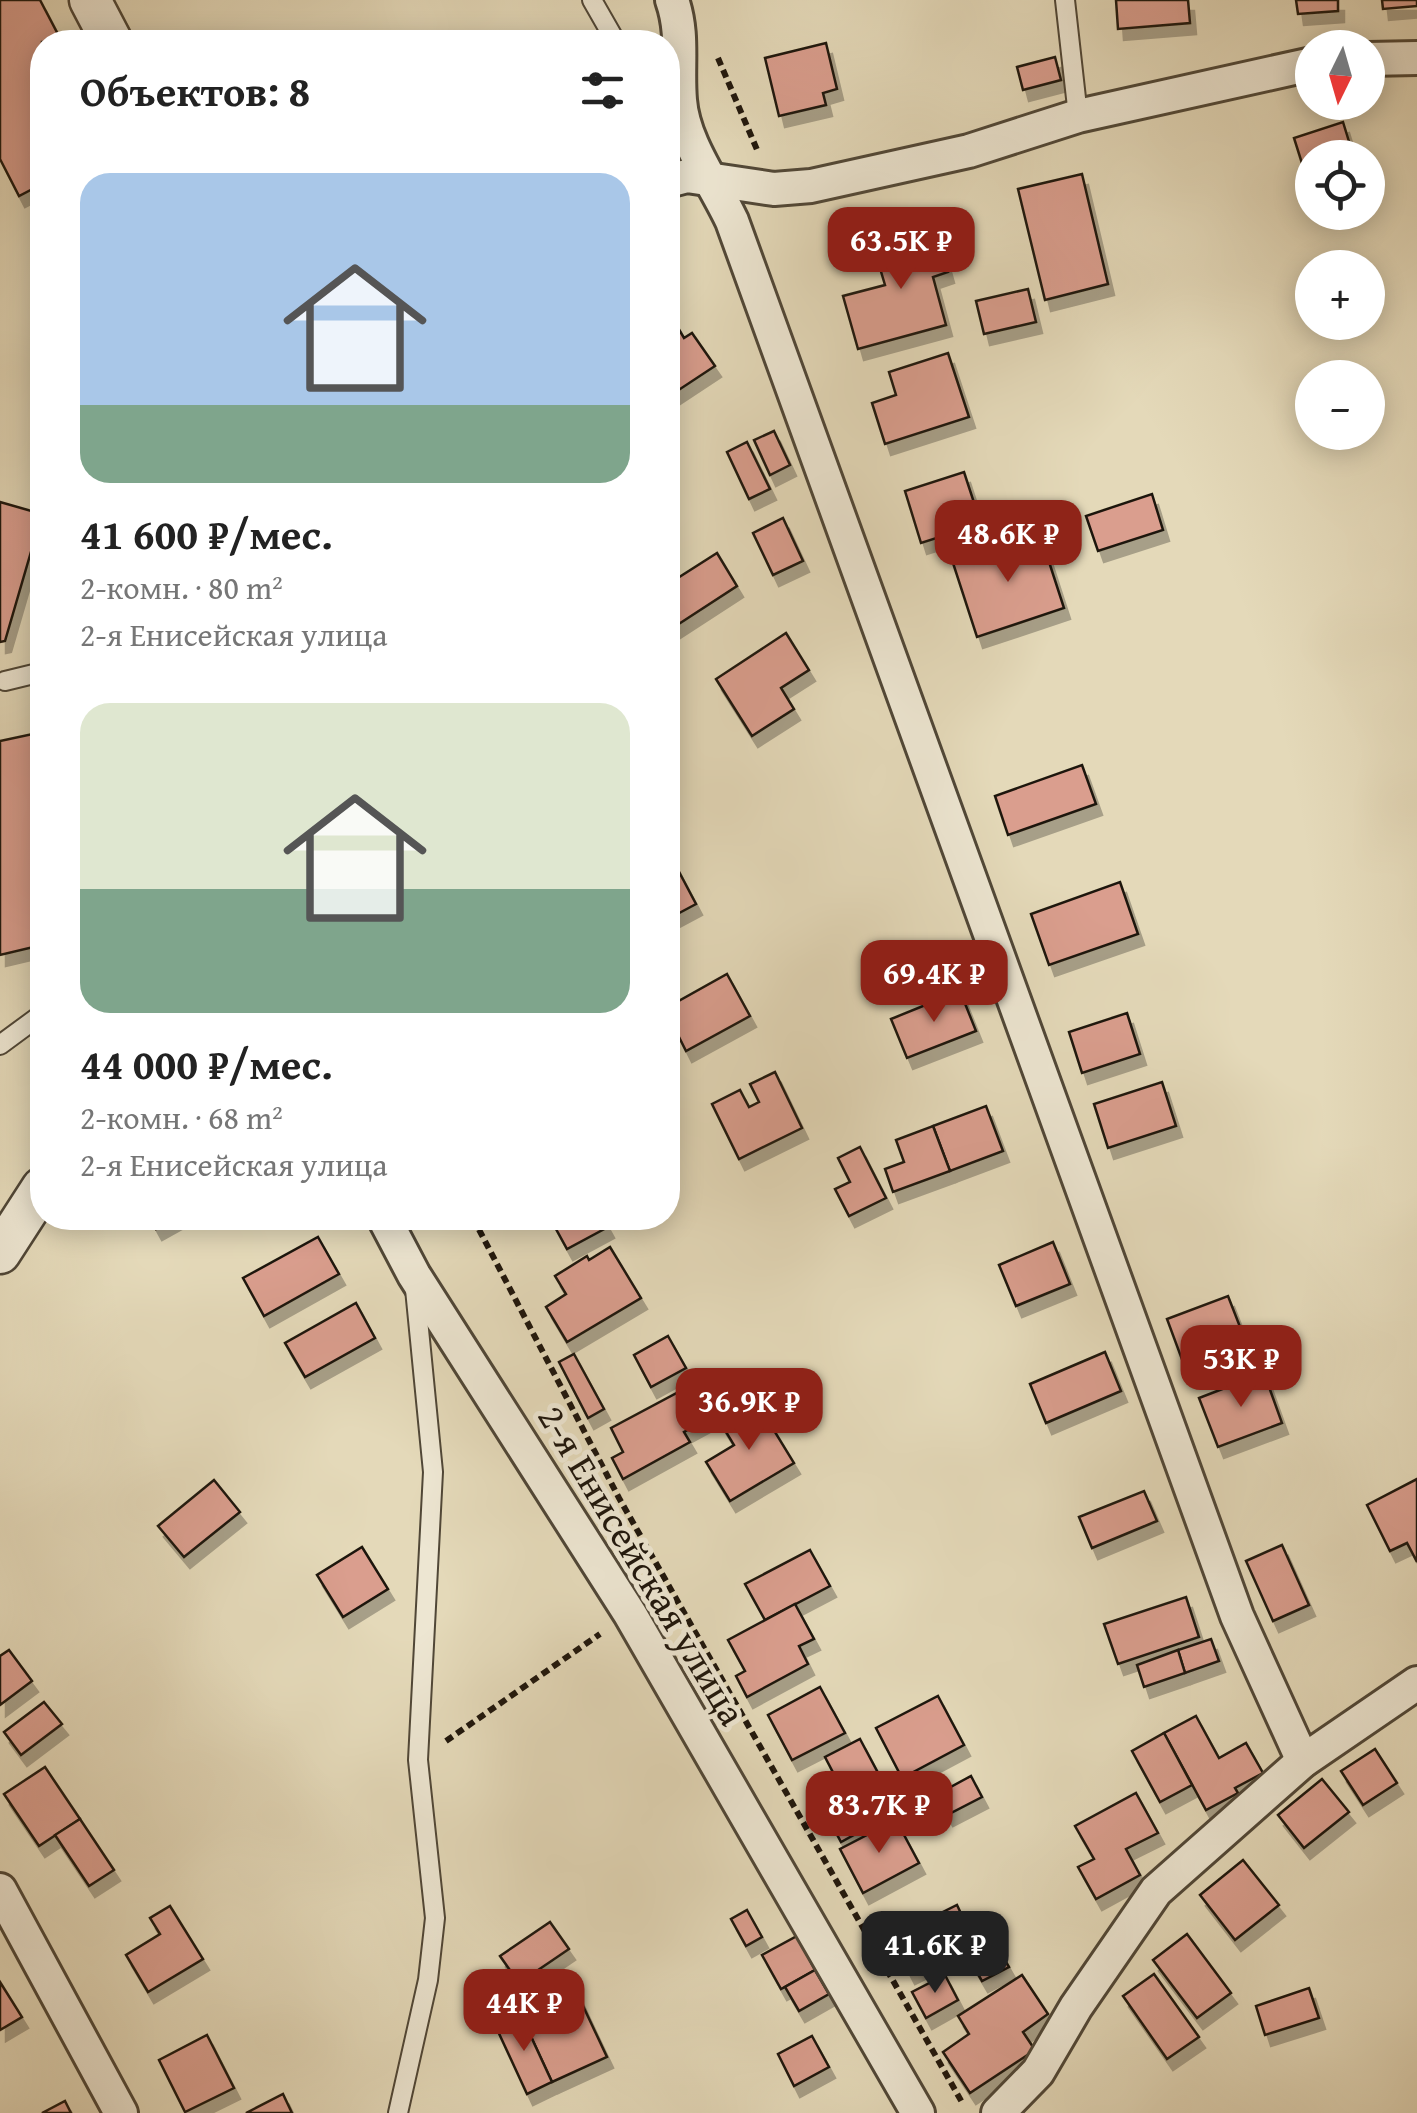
<!DOCTYPE html>
<html lang="ru">
<head>
<meta charset="utf-8">
<style>
	body { margin:0; font-family:"Gentium Book Plus",serif; background:#f2f2f2; color:#222; height:100vh; display:flex; flex-direction:column; font-size:38px; white-space:nowrap }
	* { box-sizing:border-box; margin:0 }
	p { font-size:32px; color:#767676 }
	.icon { flex:none; width:55px; height:55px; fill:none; stroke:currentColor; stroke-width:2; stroke-linecap:round; stroke-linejoin:round }
	.map { position:relative; flex:1; overflow:hidden }
	.panel { position:absolute; left:30px; top:30px; width:650px; height:1200px; display:flex; flex-direction:column; background:#fff; border-radius:40px; box-shadow:0 5px 25px #0003 }
	.panel>* { flex:none }
	.needle { width:65px; rotate:185deg }
	.controls { position:absolute; left:1295px; top:30px; display:grid; gap:20px }
	.controls a { display:grid; place-items:center; width:90px; height:90px; border-radius:50%; background:#fff; box-shadow:0 5px 25px #0003; font-size:50px }
	.price { position:absolute; translate:-50% -85px; padding:0 22px; border-radius:20px; background:#8f2418; color:#fff; font-size:32px; line-height:65px; filter:drop-shadow(0 2px 5px #0008) }
	.price::after { content:''; position:absolute; left:50%; top:60px; width:30px; height:22px; margin-left:-15px; background:inherit; clip-path:polygon(0 0,100% 0,50% 100%) }
	.price.active { background:#222; color:#fff }
	ul { padding:0; list-style:none }
	li { display:grid; align-content:center; gap:20px; height:530px; padding:0 50px }
	li span { display:grid; place-items:center; height:310px; border-radius:30px; color:#555 }
	li>.icon { margin-inline-start:auto }
	span .icon { width:180px; height:180px; fill:#fffc; stroke-width:1 }
	li b { font-size:42px }
	h2 { display:flex; justify-content:space-between; align-items:center; height:120px; padding:0 50px; font-size:42px }
	.map>svg:first-child { display:block }
</style>
</head>
<body>
<div class="map">
<svg width="1417" height="2113" viewBox="0 0 1417 2113">
	<defs>
		<filter id="shadow"><feDropShadow dx="6" dy="11" stdDeviation="0" flood-color="#0004"/></filter>
	</defs>
	<rect width="100%" height="100%" fill="#e4d9b9"/>
	<filter id="stains"><feTurbulence type="fractalNoise" baseFrequency=".002" numOctaves="4"/><feColorMatrix values="0 0 0 0 .2 0 0 0 0 .09 0 0 0 0 .02 0 0 0 .5 -.17"/></filter>
	<radialGradient id="worn" r=".72"><stop offset=".6" stop-color="#630" stop-opacity="0"/><stop offset="1" stop-color="#630" stop-opacity=".3"/></radialGradient>
	<!-- building -->
	<g fill="#da9e8e" stroke="#1f160c" stroke-width="2.5" filter="url(#shadow)">
		<polygon points="0,0 40,0 62,42 42,42 42,184 19,196 0,159"/>
		<polygon points="1116,0 1188,0 1190,23 1118,29"/>
		<polygon points="1296,0 1338,0 1338,11 1298,14"/>
		<polygon points="1382,0 1417,0 1417,6 1383,9"/>
		<polygon points="826,43 837,89 823,93 826,105 779,116 765,58"/>
		<polygon points="1055,57 1061,80 1023,90 1017,67"/>
		<polygon points="1343,122 1354,158 1312,158 1312,195 1294,138"/>
		<polygon points="1082,174 1108,284 1045,300 1018,189"/>
		<polygon points="934,223 948,272 933,277 946,325 858,349 843,296 885,285 877,258 900,251 895,233"/>
		<polygon points="1028,289 1036,322 984,334 976,301"/>
		<polygon points="677,326 684,338 692,333 715,366 668,397 668,332"/>
		<polygon points="948,353 969,417 885,444 872,403 896,395 889,372"/>
		<polygon points="774,431 790,465 770,475 754,440"/>
		<polygon points="747,442 770,489 749,499 727,452"/>
		<polygon points="964,472 981,524 921,543 905,491"/>
		<polygon points="1152,494 1163,530 1098,551 1086,516"/>
		<polygon points="0,502 42,514 5,641 0,642"/>
		<polygon points="783,518 803,561 773,575 753,533"/>
		<polygon points="1040,534 1064,608 977,637 953,563"/>
		<polygon points="717,553 737,586 668,631 668,573 673,581"/>
		<polygon points="786,633 809,670 781,688 794,709 752,736 716,679"/>
		<polygon points="42,732 42,945 0,955 0,741"/>
		<polygon points="1082,765 1096,804 1008,835 995,796"/>
		<polygon points="668,851 696,904 668,919"/>
		<polygon points="1120,882 1138,934 1049,965 1031,914"/>
		<polygon points="727,974 750,1016 686,1051 668,1015 668,1007"/>
		<polygon points="960,991 976,1031 907,1058 891,1019"/>
		<polygon points="1127,1013 1140,1054 1082,1073 1069,1032"/>
		<polygon points="775,1072 802,1128 739,1159 712,1104 740,1090 749,1107 759,1102 750,1084"/>
		<polygon points="1162,1082 1176,1126 1108,1148 1094,1104"/>
		<polygon points="986,1106 1003,1151 950,1171 933,1126"/>
		<polygon points="933,1126 950,1171 893,1192 885,1169 904,1162 896,1140"/>
		<polygon points="860,1147 886,1198 849,1216 835,1189 850,1182 838,1158"/>
		<polygon points="150,1218 176,1218 156,1229"/>
		<polygon points="550,1218 603,1218 608,1227 567,1249"/>
		<polygon points="318,1237 339,1274 264,1316 243,1278"/>
		<polygon points="1053,1242 1070,1284 1016,1306 999,1265"/>
		<polygon points="610,1247 641,1298 567,1342 546,1307 566,1294 555,1276 587,1256 589,1260"/>
		<polygon points="1228,1296 1249,1350 1187,1373 1167,1319"/>
		<polygon points="356,1303 375,1338 305,1377 285,1343"/>
		<polygon points="668,1336 686,1368 651,1387 634,1355"/>
		<polygon points="1105,1352 1121,1391 1046,1423 1030,1384"/>
		<polygon points="574,1354 604,1409 588,1418 559,1362"/>
		<polygon points="1264,1373 1282,1423 1218,1447 1199,1398"/>
		<polygon points="688,1387 706,1420 684,1432 690,1442 623,1479 612,1458 623,1452 611,1428"/>
		<polygon points="756,1401 794,1463 730,1501 706,1462 734,1445 720,1422"/>
		<polygon points="1417,1479 1417,1562 1407,1543 1390,1551 1367,1505"/>
		<polygon points="214,1480 240,1512 184,1557 158,1526"/>
		<polygon points="1144,1491 1157,1521 1092,1548 1079,1517"/>
		<polygon points="1282,1545 1309,1605 1273,1621 1246,1561"/>
		<polygon points="362,1547 388,1589 343,1617 317,1575"/>
		<polygon points="810,1550 830,1586 765,1620 745,1584"/>
		<polygon points="1186,1597 1199,1637 1118,1664 1104,1624"/>
		<polygon points="795,1604 814,1639 799,1646 808,1664 747,1697 736,1676 745,1671 728,1640"/>
		<polygon points="1211,1639 1219,1661 1185,1673 1178,1650"/>
		<polygon points="9,1650 32,1681 0,1705 0,1656"/>
		<polygon points="1178,1650 1185,1673 1144,1687 1137,1665"/>
		<polygon points="820,1687 845,1733 792,1760 768,1715"/>
		<polygon points="938,1696 964,1745 902,1778 876,1728"/>
		<polygon points="44,1702 62,1724 21,1755 4,1732"/>
		<polygon points="1196,1716 1219,1758 1246,1743 1263,1773 1235,1788 1238,1793 1206,1810 1164,1733"/>
		<polygon points="1164,1733 1192,1785 1160,1802 1132,1751"/>
		<polygon points="860,1739 893,1801 867,1815 872,1825 841,1842 815,1793 838,1782 825,1757"/>
		<polygon points="1375,1749 1397,1783 1363,1805 1341,1771"/>
		<polygon points="45,1767 80,1819 39,1846 4,1794"/>
		<polygon points="971,1776 982,1797 947,1815 936,1795"/>
		<polygon points="1322,1779 1349,1812 1304,1848 1278,1815"/>
		<polygon points="1136,1793 1158,1833 1126,1849 1140,1875 1096,1899 1078,1867 1094,1859 1075,1826"/>
		<polygon points="80,1819 114,1870 89,1886 55,1835"/>
		<polygon points="896,1820 919,1863 863,1893 840,1849"/>
		<polygon points="1243,1860 1279,1905 1235,1940 1200,1895"/>
		<polygon points="957,1905 974,1941 909,1973 891,1938"/>
		<polygon points="170,1906 203,1959 148,1992 126,1955 160,1934 150,1918"/>
		<polygon points="747,1910 762,1937 746,1946 731,1919"/>
		<polygon points="550,1922 569,1949 519,1983 500,1956"/>
		<polygon points="1187,1934 1231,1993 1197,2018 1153,1960"/>
		<polygon points="797,1936 815,1970 781,1989 762,1955"/>
		<polygon points="999,1950 1009,1967 982,1981 972,1964"/>
		<polygon points="815,1970 829,1994 799,2011 785,1987"/>
		<polygon points="1154,1974 1199,2037 1167,2059 1123,1996"/>
		<polygon points="945,1975 958,2000 926,2018 912,1992"/>
		<polygon points="1022,1975 1048,2014 1023,2032 1035,2050 970,2093 943,2052 969,2034 958,2016"/>
		<polygon points="0,1982 22,2017 0,2030"/>
		<polygon points="1309,1988 1319,2018 1265,2035 1256,2006"/>
		<polygon points="576,1991 607,2057 552,2082 521,2015"/>
		<polygon points="521,2015 552,2082 527,2094 496,2027"/>
		<polygon points="207,2035 234,2088 185,2112 159,2060"/>
		<polygon points="812,2036 829,2067 794,2086 778,2054"/>
		<polygon points="283,2094 292,2113 246,2113"/>
		<polygon points="65,2101 71,2113 42,2113"/>
	</g>
	<g fill="none" stroke-linecap="round" stroke-linejoin="round">
		<defs>
			<g id="service">
				<polyline points="592,0 616,42"/>
				<polyline points="1065,0 1078,116"/>
				<polyline points="5,681 42,672"/>
				<polyline points="0,1045 42,1014"/>
				<polyline points="398,2113 428,1980 435,1918 418,1760 433,1472 415,1289"/>
			</g>
			<g id="minor">
				<path d="M672,0C684,34 677,65 680,100C683,142 715,184 732,221L1237,1616L1303,1761"/>
				<polyline points="1368,59 1417,58"/>
				<polyline points="668,181 687,176 774,189 811,186 969,151 1078,116 1312,64"/>
				<polyline points="384,1218 414,1275 630,1614 918,2113"/>
				<polyline points="0,1890 121,2113"/>
				<polyline points="998,2113 1038,2072 1076,2007 1156,1891 1303,1761 1417,1683"/>
			</g>
			<g id="tertiary">
				<polyline points="90,0 112,42"/>
				<polyline points="0,1253 42,1188"/>
			</g>
		</defs>
		<!-- service casing -->
		<use href="#service" stroke="#504737" stroke-width="22"/>
		<!-- minor casing -->
		<use href="#minor" stroke="#504737" stroke-width="38"/>
		<!-- tertiary casing -->
		<use href="#tertiary" stroke="#504737" stroke-width="45"/>
		<!-- path -->
		<g stroke="#1f160c" stroke-width="6" stroke-dasharray="8 5" stroke-linecap="butt">
			<polyline points="718,58 758,152"/>
			<polyline points="473,1218 619,1498 963,2104"/>
			<polyline points="446,1741 600,1634"/>
		</g>
		<!-- service -->
		<use href="#service" stroke="#ede6d2" stroke-width="18"/>
		<!-- minor -->
		<use href="#minor" stroke="#ede6d2" stroke-width="32"/>
		<!-- tertiary -->
		<use href="#tertiary" stroke="#ede6d2" stroke-width="40"/>
	</g>
	<g text-anchor="middle" stroke-width="10" stroke-linejoin="round" paint-order="stroke">
		<!-- street labels -->
		<g font-size="38" fill="#1f160c" stroke="#ede6d2">
			<text transform="translate(642 1565) rotate(59)" y="13">2-я Енисейская улица</text>
		</g>
	</g>
	<rect width="100%" height="100%" filter="url(#stains)"/>
	<rect width="100%" height="100%" fill="url(#worn)"/>
</svg>
<div class="controls">
<a><svg class="needle" viewBox="-14 -14 28 28"><path d="M0-13l5 13h-10z" fill="#e53935"/><path d="M0 13l5-13h-10z" fill="#767676"/></svg></a>
<a><svg class="icon" aria-label="locate" viewBox="0 0 24 24"><circle cx="12" cy="12" r="6"/><path d="M12 2v4M12 18v4M2 12h4M18 12h4"/></svg></a>
<a>+</a>
<a>−</a>
</div>
<b class="price" style="left:901px;top:292px">63.5K ₽</b>
<b class="price" style="left:1008px;top:585px">48.6K ₽</b>
<b class="price" style="left:934px;top:1025px">69.4K ₽</b>
<b class="price" style="left:1241px;top:1410px">53K ₽</b>
<b class="price" style="left:749px;top:1453px">36.9K ₽</b>
<b class="price" style="left:879px;top:1856px">83.7K ₽</b>
<b class="price active" style="left:935px;top:1996px">41.6K ₽</b>
<b class="price" style="left:524px;top:2054px">44K ₽</b>
<section class="panel">
<h2>Объектов: 8<svg class="icon" aria-label="filters" viewBox="0 0 24 24"><path d="M4 7h16M4 17h16"/><circle cx="9" cy="7" r="2"/><circle cx="15" cy="17" r="2"/></svg></h2>
<ul>
<li><span style="background:linear-gradient(#a9c7e8 75%,#7fa58c 0)"><svg class="icon" aria-label="home" viewBox="0 0 24 24"><path d="M3 11l9-7 9 7M6 9v11h12V9"/></svg></span><div><b>41 600 ₽/мес.</b><p>2-комн. · 80 m²</p><p>2-я Енисейская улица</p></div></li>
<li><span style="background:linear-gradient(#dfe7d0 60%,#7fa58c 0)"><svg class="icon" aria-label="home" viewBox="0 0 24 24"><path d="M3 11l9-7 9 7M6 9v11h12V9"/></svg></span><div><b>44 000 ₽/мес.</b><p>2-комн. · 68 m²</p><p>2-я Енисейская улица</p></div></li>
</ul>
</section>
</div>
</body>
</html>
